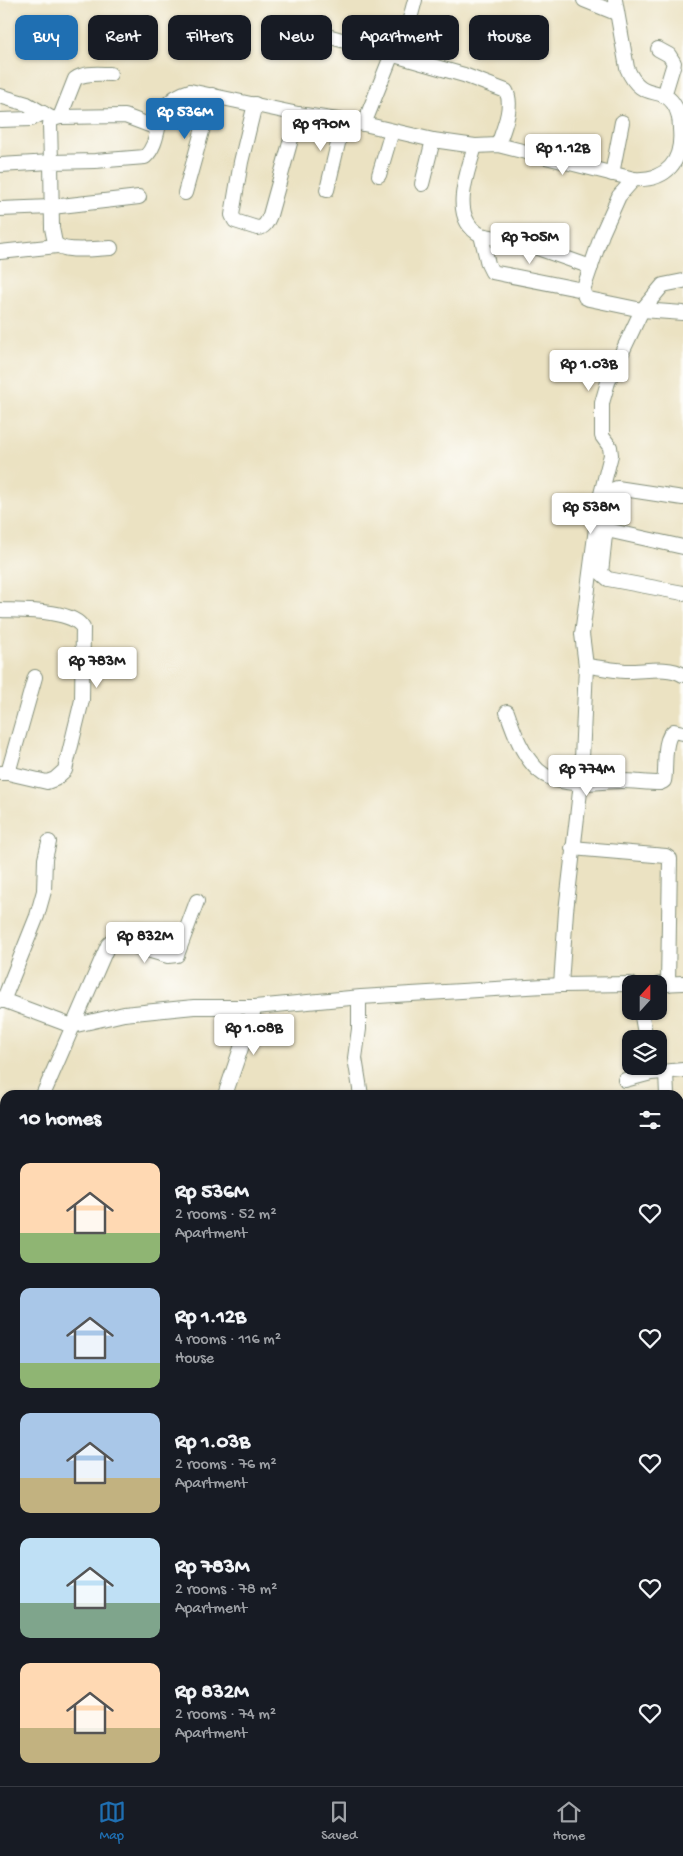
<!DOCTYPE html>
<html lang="en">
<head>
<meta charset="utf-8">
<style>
	body { margin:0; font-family:"Gochi Hand",sans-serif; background:#242831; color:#f1f3f6; height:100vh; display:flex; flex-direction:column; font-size:19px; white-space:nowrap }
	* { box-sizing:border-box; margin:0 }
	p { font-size:16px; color:#9ea1a6 }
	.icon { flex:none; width:28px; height:28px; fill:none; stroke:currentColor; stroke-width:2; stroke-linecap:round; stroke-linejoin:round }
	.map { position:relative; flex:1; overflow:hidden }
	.side { position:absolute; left:0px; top:1090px; width:684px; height:696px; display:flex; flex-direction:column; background:#171b24; border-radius:15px 15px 0 0; box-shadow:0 1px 4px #0004 }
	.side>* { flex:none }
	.guide { position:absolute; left:15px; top:15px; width:654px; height:45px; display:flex; gap:10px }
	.needle { width:32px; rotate:21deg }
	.buttons { position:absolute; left:622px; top:975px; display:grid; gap:10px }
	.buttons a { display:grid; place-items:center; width:45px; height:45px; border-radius:10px; background:#171b24; box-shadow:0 1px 4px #0004; font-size:25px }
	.price { position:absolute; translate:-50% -42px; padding:0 11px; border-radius:5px; background:#fff; color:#222; font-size:16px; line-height:32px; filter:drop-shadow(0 1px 2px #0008) }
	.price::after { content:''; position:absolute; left:50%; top:30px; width:15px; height:11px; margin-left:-8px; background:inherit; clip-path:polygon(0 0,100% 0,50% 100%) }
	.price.selected { background:#1f6fb2; color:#fff }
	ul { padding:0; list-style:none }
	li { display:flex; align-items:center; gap:15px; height:125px; padding:0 20px }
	li span { display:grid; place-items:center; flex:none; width:140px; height:100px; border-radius:10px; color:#555 }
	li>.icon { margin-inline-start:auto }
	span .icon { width:60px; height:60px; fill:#fffc; stroke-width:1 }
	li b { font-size:21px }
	h2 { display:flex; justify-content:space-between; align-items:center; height:60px; padding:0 20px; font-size:21px }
	.tag { padding:0 18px; border-radius:10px; background:#171b24; box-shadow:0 1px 4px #0004; font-size:18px; line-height:45px }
	.tag.selected { background:#1f6fb2; color:#fff }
	.menu { display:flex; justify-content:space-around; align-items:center; height:70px; border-top:1px solid #363941; background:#171b24; font-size:14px; color:#9ea1a6 }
	.menu a { display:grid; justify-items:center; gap:2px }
	.menu .selected { color:#1f6fb2 }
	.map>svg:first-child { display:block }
</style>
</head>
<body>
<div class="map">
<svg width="683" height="1786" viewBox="0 0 683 1786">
	<rect width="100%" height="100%" fill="#fdfcf7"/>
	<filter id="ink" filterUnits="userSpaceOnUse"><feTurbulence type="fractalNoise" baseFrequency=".02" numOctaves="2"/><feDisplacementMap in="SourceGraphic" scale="10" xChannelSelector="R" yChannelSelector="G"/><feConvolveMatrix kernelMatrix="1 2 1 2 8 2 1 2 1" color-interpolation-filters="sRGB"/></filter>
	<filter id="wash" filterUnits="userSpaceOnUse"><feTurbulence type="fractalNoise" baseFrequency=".0096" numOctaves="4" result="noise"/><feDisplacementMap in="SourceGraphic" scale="20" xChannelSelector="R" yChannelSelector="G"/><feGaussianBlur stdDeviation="1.12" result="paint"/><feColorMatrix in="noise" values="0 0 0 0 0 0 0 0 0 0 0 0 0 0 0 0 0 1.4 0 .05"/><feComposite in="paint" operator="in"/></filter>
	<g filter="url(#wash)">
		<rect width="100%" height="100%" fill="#ebe2c2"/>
	</g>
	<g filter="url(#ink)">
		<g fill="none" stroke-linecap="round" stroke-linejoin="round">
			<defs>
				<g id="minor">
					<polyline points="584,0 616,13"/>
					<path d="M317,33L464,75L506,91C514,106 503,130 498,145"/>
					<polyline points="658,49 669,55 674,63 664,96"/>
					<polyline points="400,56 415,0"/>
					<polyline points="0,96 27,104 53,119"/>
					<path d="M255,104L241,162L232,215L235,221L257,228C265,228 267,222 270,215L298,114"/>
					<path d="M60,117L75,79C84,72 99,74 110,74"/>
					<polyline points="0,120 31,119 43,113"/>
					<polyline points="364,124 392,54"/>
					<path d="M475,146C468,172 448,218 481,235L526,244L591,267"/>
					<polyline points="0,165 51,162 50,124 53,119 60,117 125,116 157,128"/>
					<polyline points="612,174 622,122"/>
					<polyline points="379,175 392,131"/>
					<polyline points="422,184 433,140"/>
					<polyline points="327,190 343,122"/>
					<polyline points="185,193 212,95"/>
					<polyline points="0,209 52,207 139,197"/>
					<polyline points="481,235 488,264 492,272 583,290"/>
					<path d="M111,248C97,248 64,254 55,243L52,228L51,162L95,161L145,157C166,137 149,102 190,91L298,114L364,124L433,140L475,146L498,145L634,179C667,181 683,161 680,129C680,120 679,111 673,103C660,85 641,102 627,68L615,0"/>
					<polyline points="0,252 57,246"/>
					<polyline points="642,310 663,285 683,281"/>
					<polyline points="642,310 683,313"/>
					<polyline points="683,498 617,488 612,490 609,497 601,573 608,579 683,593"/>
					<polyline points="598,528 683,547"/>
					<path d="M0,610C21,611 72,609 83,628L82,700L65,770L55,779L47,782L8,773"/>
					<path d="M586,666C599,667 612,670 625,671C642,672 668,665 683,675"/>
					<path d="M507,712C514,732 522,755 538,770C559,790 595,781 621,781C634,781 647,783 660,783L664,781C667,768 662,739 674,731L683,733"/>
					<polyline points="1,773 8,773 35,677"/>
					<polyline points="572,848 666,856 670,859 668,984"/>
					<polyline points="659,984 683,983"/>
					<polyline points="561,985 566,911 581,783 586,666 582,634 600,498 611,455 610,447 602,436 602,403 608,382 642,310 589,299 585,297 583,290 602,234 619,196 634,179"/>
					<polyline points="359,998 359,1029 355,1058 361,1095"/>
					<polyline points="0,999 72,1026 124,1014 194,1007 255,1007 361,997 561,985 631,984"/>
					<polyline points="3,1001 37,916 44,891 45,859 49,842"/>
					<polyline points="641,1011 646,1039"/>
					<polyline points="666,1072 667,1095"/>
					<polyline points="625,1080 651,1073 683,1070"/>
					<polyline points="43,1095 108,945 113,940 168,956 177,955 197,901"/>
					<polyline points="225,1095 255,1007"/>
					<polyline points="679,1114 683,1126"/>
					<polyline points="0,1152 5,1155"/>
					<polyline points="0,1175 5,1169"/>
					<polyline points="0,1224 5,1227"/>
					<polyline points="679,1238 681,1237"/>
					<polyline points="0,1308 5,1311"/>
					<polyline points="679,1332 683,1335"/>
					<polyline points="0,1357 5,1358"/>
					<polyline points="0,1426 5,1417"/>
					<polyline points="679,1452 683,1444"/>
					<polyline points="0,1459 5,1461"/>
					<polyline points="0,1567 5,1554"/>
					<polyline points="0,1647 5,1649"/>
					<polyline points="71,1781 79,1786"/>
					<polyline points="144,1781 153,1786"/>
					<polyline points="574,1781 586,1786"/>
					<polyline points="127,1786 130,1781"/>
					<polyline points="439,1786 441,1781"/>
					<polyline points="514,1786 516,1781"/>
				</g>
			</defs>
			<!-- minor casing -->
			<use href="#minor" stroke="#85907b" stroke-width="16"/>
			<!-- minor -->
			<use href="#minor" stroke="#fff" stroke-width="14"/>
		</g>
	</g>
</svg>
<div class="buttons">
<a><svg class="needle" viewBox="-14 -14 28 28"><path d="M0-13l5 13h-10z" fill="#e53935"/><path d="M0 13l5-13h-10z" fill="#9ea1a6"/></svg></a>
<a><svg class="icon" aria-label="layers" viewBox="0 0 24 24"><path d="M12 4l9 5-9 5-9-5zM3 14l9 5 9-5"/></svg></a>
</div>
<b class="price selected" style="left:185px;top:140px">Rp 536M</b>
<b class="price" style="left:321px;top:152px">Rp 970M</b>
<b class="price" style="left:563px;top:176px">Rp 1.12B</b>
<b class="price" style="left:530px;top:265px">Rp 705M</b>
<b class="price" style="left:589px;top:392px">Rp 1.03B</b>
<b class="price" style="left:591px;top:535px">Rp 538M</b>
<b class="price" style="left:97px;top:689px">Rp 783M</b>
<b class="price" style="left:587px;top:797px">Rp 774M</b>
<b class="price" style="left:145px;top:964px">Rp 832M</b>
<b class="price" style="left:254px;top:1056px">Rp 1.08B</b>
<div class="guide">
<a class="tag selected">Buy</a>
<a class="tag">Rent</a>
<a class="tag">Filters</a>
<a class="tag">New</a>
<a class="tag">Apartment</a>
<a class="tag">House</a>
</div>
<section class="side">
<h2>10 homes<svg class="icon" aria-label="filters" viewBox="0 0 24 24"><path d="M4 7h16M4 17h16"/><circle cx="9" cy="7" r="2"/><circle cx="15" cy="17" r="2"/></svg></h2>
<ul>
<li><span style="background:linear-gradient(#ffd9b3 70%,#8fb573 0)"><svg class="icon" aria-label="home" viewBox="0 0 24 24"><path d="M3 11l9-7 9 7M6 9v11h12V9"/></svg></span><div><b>Rp 536M</b><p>2 rooms · 52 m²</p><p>Apartment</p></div><svg class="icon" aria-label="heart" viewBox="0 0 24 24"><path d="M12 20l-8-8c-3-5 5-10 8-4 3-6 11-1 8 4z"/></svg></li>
<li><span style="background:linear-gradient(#a9c7e8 75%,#8fb573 0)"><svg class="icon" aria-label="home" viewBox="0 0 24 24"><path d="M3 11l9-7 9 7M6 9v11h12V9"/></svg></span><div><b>Rp 1.12B</b><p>4 rooms · 116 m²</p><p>House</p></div><svg class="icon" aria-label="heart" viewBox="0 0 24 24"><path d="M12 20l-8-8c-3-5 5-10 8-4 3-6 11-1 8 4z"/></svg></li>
<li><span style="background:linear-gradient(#a9c7e8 65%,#c2b280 0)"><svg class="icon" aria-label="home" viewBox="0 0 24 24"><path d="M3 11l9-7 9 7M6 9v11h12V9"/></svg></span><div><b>Rp 1.03B</b><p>2 rooms · 76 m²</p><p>Apartment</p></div><svg class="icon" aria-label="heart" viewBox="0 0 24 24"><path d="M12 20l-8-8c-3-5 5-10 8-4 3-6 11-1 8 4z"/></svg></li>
<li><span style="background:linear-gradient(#bfe0f5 65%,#7fa58c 0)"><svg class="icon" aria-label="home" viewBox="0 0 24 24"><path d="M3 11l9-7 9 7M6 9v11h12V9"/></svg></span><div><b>Rp 783M</b><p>2 rooms · 78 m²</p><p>Apartment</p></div><svg class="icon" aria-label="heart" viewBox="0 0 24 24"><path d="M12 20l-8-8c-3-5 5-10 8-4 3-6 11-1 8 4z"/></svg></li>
<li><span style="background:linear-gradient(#ffd9b3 65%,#c2b280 0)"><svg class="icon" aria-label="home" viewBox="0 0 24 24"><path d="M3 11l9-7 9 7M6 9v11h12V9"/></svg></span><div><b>Rp 832M</b><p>2 rooms · 74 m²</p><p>Apartment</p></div><svg class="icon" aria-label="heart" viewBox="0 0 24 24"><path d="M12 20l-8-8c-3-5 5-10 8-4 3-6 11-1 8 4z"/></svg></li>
</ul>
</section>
</div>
<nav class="menu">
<a class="selected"><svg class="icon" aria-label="map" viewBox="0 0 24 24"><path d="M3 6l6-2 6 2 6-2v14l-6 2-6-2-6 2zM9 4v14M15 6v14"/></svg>Map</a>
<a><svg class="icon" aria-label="saved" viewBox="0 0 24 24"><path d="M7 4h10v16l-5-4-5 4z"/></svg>Saved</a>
<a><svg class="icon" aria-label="home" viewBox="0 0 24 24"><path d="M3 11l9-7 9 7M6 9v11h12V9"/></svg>Home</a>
</nav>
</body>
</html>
